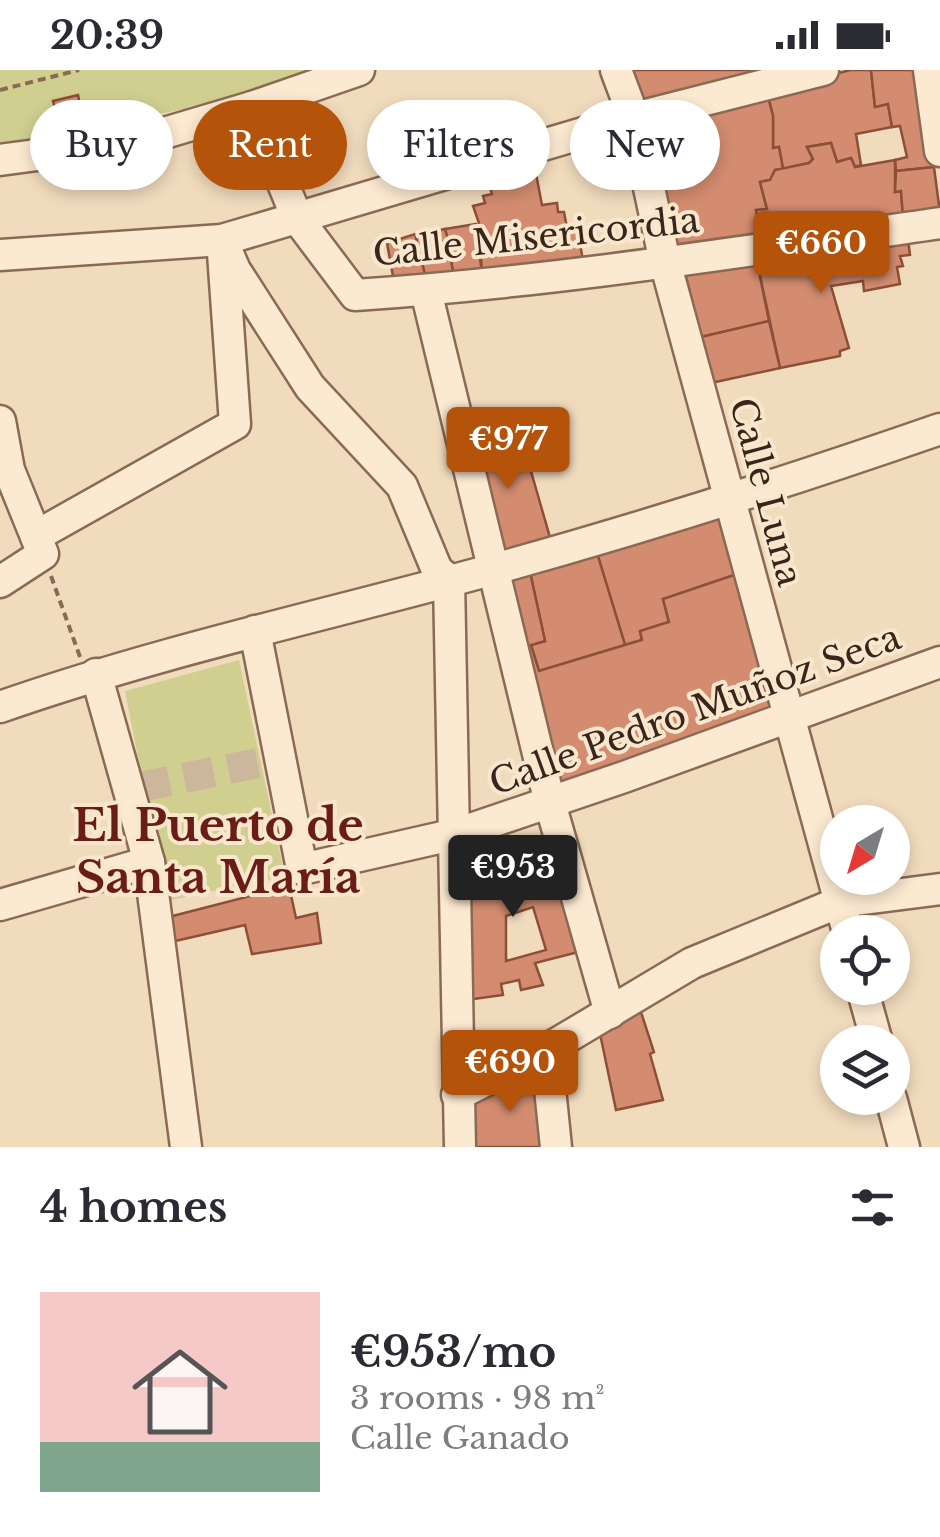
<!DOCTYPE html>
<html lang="en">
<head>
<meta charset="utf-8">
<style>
	body { margin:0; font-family:"Libre Baskerville",serif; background:#f7f7f7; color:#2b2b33; height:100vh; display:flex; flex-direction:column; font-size:38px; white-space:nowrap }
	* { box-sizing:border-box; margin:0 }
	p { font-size:32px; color:#7c7c81 }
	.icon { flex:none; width:55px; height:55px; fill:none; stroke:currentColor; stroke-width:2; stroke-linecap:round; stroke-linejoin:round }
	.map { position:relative; height:1077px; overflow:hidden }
	.panel { display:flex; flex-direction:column; background:#fff; flex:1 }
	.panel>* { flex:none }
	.hud { position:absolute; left:30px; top:30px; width:880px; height:90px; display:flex; gap:20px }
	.needle { width:65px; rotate:218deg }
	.fabs { position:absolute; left:820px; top:735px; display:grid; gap:20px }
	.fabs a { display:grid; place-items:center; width:90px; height:90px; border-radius:50%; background:#fff; box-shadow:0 5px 15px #0003; font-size:50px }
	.price { position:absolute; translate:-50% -85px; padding:0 22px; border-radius:10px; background:#b45309; color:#fff; font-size:32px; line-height:65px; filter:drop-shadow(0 2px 5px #0008) }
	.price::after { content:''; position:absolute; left:50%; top:60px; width:30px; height:22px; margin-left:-15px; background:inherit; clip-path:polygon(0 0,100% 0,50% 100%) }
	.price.active { background:#222; color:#fff }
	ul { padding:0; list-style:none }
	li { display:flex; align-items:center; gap:30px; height:250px; padding:0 40px }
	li+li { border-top:2px solid #e1e1e2 }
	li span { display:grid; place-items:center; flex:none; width:280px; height:200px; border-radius:0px; color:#555 }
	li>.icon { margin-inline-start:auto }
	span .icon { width:120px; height:120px; fill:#fffc; stroke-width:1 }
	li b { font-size:42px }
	h2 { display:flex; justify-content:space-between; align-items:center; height:120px; padding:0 40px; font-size:42px }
	.tag { padding:0 35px; border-radius:45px; background:#fff; box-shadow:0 5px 15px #0003; font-size:35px; line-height:90px }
	.tag.active { background:#b45309; color:#fff }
	.status { display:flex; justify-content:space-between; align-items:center; height:70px; padding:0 50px; background:#fff; direction:ltr }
	.status svg { height:28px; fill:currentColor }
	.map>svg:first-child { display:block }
</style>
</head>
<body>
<div class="status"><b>20:39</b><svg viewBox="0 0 49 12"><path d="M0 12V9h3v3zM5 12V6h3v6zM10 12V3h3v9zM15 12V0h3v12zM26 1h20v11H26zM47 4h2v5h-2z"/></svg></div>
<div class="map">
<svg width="940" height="1077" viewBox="0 0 940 1077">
	<rect width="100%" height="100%" fill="#f1dbbd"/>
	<!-- green -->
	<g fill="#d0cf90">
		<polygon points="0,0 316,0 251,25 0,77"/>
		<polygon points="239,590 285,806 166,831 125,621"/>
	</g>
	<!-- building -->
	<g fill="#d38c6f" stroke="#8c4f38" stroke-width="2.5" fill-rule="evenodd">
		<polygon points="626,0 769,0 639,36"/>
		<polygon points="850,0 871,0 875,37 888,34 892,57 856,64 861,95 855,97 851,88 837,92 831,73 807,77 813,89 809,93 783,99 779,77 773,78 773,46 767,23"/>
		<polygon points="871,0 920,0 934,97 896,101 895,90 907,87 900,56 892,57 888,34 875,37"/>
		<polygon points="767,23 773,46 773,78 779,77 783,99 775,100 770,110 760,112 767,139 756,140 761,166 675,184 648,54"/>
		<polygon points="78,25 83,49 59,55 53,31"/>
		<polygon points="831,73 837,92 851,88 855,97 895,90 895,122 901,121 903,147 761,166 756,140 767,139 760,112 770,110 775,100 809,93 813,89 807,77"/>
		<polygon points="532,83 542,135 557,133 558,142 564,142 567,158 577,157 584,196 482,204 479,153 473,136 485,133 483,126 492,124 488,112 496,109 491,94"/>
		<polygon points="934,97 940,143 903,147 901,121 895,122 896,101"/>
		<polygon points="476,154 482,204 454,207 449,179 459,177 457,169 448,170 445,159"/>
		<polygon points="445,159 448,170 439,172 440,180 449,179 454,207 426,209 415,165"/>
		<polygon points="415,164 426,209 394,212 387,173"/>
		<polygon points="908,169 910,185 900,186 903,196 897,197 900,214 864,221 863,211 831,216 849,278 840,281 840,286 780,298 757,192"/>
		<polygon points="757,192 769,251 701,267 685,203"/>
		<polygon points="769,251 780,298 711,313 701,267"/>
		<polygon points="516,349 551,471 496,488 467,373 506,362 504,352"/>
		<polygon points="717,446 724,449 740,503 663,529 669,552 640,561 642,570 625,575 597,483"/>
		<polygon points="597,483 625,575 539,601 531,575 545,571 530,502"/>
		<polygon points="530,502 545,571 531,575 539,601 642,570 640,561 669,552 663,529 740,503 776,643 554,720 502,511"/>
		<path d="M505,753L509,775L500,778L504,788H492L491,800L508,801L512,810L524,806L528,817L537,814L533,803L561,794L586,880L535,893L543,915L521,920L519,910L501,914L503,925L466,930V765ZM533,837L546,880L506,891V846Z"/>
		<polygon points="289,816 296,848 317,843 321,873 252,884 245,855 171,872 165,848"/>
		<polygon points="639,936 654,982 650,984 663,1030 616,1040 599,959"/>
		<polygon points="543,1004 550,1077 469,1077 466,1035 514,1007"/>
	</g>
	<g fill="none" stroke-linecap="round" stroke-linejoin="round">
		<!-- minor-tunnel -->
		<polyline stroke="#ccb79d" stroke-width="30" stroke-dasharray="30 15" stroke-linecap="butt" points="140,717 268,691"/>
		<defs>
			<g id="minor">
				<polyline points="616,0 634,48 665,192 848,862"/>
				<polyline points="929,0 940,81"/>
				<path d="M252,37L297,148L355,225C551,212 746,181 940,153"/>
				<polyline points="0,90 134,72 252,37 359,0"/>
				<polyline points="222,170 235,200 310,317 402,416 437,500 449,510 460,1077"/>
				<polyline points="0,185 222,170 634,48 823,0"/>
				<polyline points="426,221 550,733 610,943"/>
				<polyline points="0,351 9,400 43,484 0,512"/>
				<polyline points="36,466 235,354 223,183"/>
				<polyline points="255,561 302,799 456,764 624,707 940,592"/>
				<polyline points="96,604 149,792 186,1077"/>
				<path d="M0,637C166,579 337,543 505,496C652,455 796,409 940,359"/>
				<polyline points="0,835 149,792"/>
				<polyline points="862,918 877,972"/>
				<polyline points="546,980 556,1077"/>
				<polyline points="457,1025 546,980 692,893 840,832 940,819"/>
				<polyline points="891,1028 904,1077"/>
			</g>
		</defs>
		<!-- minor casing -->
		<use href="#minor" stroke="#8b6a55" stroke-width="35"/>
		<!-- path -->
		<g stroke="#8b6a55" stroke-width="4" stroke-dasharray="8 5" stroke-linecap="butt">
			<polyline points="0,20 79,0"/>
			<polyline points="51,506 80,587"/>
		</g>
		<!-- minor -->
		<use href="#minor" stroke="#fce9d1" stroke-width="30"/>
	</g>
	<g text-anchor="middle" stroke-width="8" stroke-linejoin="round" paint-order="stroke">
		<!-- street labels -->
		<g font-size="35" fill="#39251b" stroke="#f8e6cd">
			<text transform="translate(536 167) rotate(-6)" y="12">Calle Misericordia</text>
			<text transform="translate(766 422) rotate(75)" y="12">Calle Luna</text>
			<text transform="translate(695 640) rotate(-20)" y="12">Calle Pedro Muñoz Seca</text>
		</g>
		<!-- district labels -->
		<g font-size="45" font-weight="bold" fill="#691d16" stroke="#f8e6cd">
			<text x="218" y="771">El Puerto de<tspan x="218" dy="52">Santa María</tspan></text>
		</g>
	</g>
</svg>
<div class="fabs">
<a><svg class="needle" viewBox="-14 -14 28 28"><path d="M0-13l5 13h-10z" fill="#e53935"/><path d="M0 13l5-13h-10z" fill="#7c7c81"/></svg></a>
<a><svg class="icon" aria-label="locate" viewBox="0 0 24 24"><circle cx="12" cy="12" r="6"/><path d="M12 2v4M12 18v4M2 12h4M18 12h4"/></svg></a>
<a><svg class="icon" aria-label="layers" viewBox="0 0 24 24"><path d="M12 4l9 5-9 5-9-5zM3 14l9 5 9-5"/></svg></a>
</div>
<b class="price" style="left:821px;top:226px">€660</b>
<b class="price" style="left:508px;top:422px">€977</b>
<b class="price active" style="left:513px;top:850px">€953</b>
<b class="price" style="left:510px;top:1045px">€690</b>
<div class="hud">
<a class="tag">Buy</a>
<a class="tag active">Rent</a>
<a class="tag">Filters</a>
<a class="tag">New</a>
</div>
</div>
<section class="panel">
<h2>4 homes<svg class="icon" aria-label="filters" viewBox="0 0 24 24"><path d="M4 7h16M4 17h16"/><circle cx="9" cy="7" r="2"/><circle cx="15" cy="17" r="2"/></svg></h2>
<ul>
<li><span style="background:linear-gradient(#f6c9c9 75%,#7fa58c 0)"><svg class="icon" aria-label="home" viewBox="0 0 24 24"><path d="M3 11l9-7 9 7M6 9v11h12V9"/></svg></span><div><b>€953/mo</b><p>3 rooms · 98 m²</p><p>Calle Ganado</p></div></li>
</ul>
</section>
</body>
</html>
